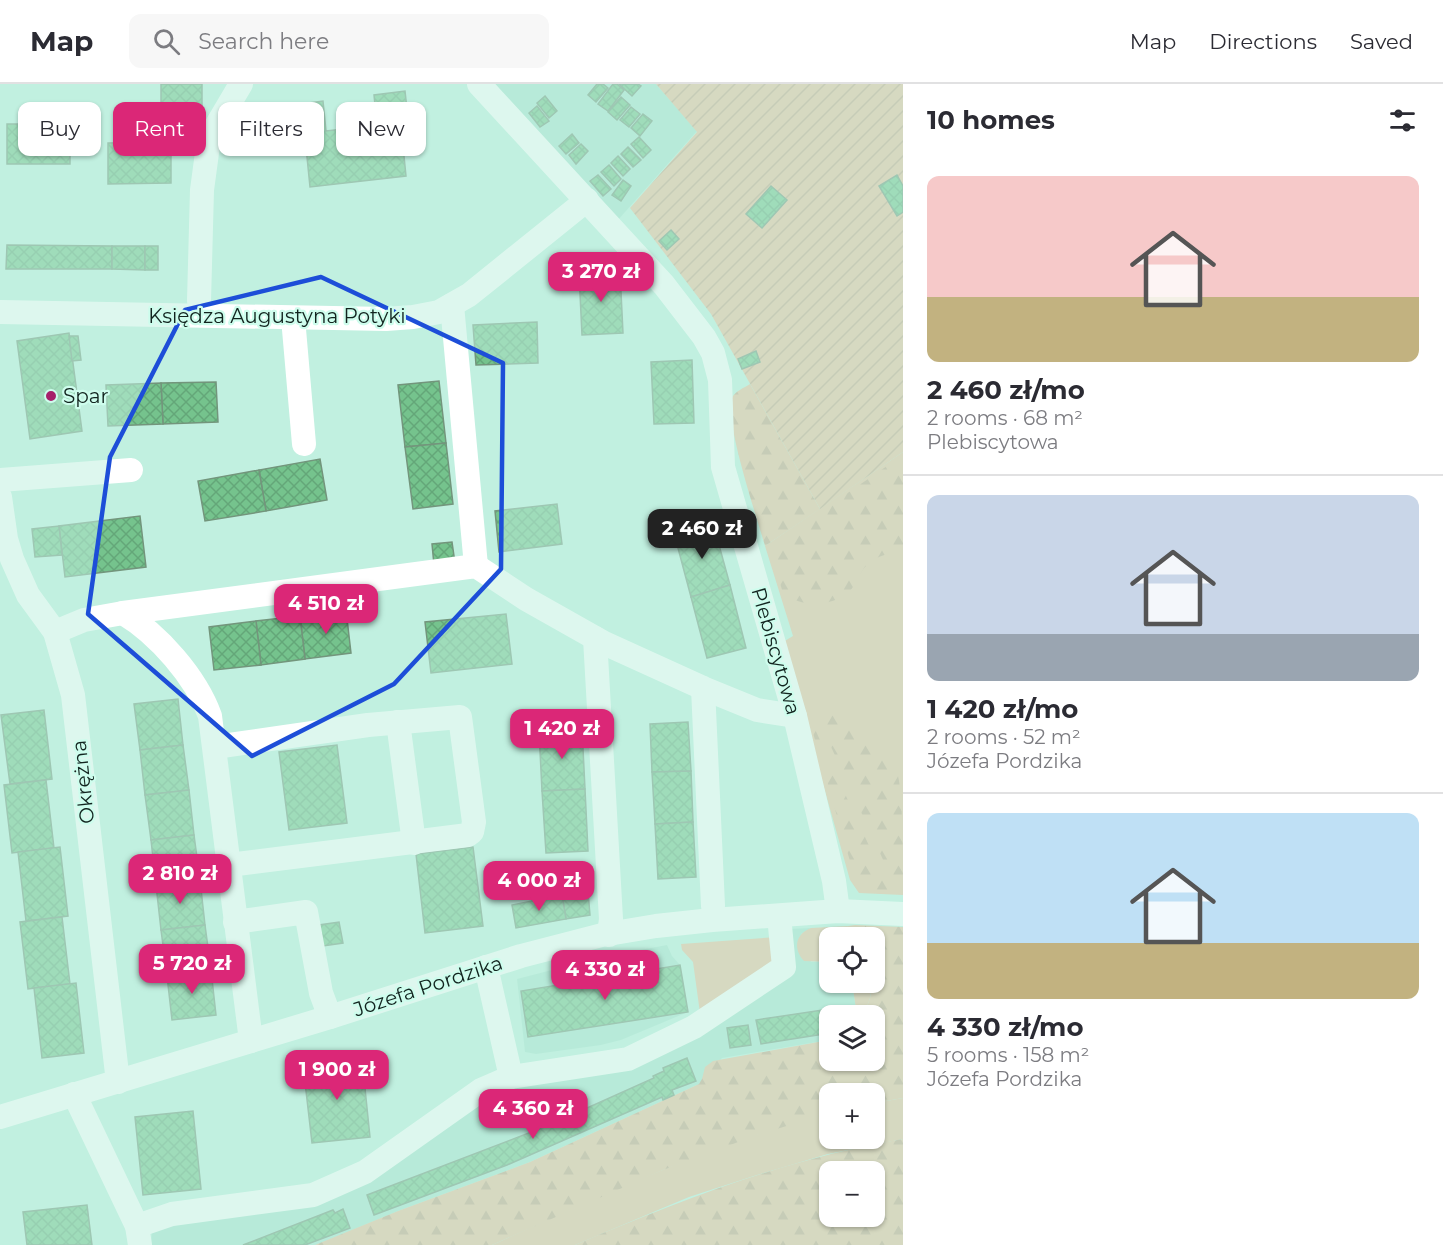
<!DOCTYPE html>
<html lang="en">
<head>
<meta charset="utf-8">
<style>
	body { margin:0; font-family:Montserrat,sans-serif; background:#f7f7f7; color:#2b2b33; height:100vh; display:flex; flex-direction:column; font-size:22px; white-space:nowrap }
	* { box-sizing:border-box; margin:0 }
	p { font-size:20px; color:#7c7c81 }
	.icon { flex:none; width:33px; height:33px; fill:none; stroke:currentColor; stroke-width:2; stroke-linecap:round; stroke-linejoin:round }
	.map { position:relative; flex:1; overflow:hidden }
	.sheet { display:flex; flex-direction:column; background:#fff; width:540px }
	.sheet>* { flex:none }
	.top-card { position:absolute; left:18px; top:18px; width:570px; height:54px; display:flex; gap:12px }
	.buttons { position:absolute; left:819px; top:843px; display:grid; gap:12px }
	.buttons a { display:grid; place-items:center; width:66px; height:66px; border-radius:12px; background:#fff; box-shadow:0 2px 4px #0004; font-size:30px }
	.price { position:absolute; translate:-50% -51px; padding:0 14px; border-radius:12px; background:#db2777; color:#fff; font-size:20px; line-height:39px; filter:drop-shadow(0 2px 3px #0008) }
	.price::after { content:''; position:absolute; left:50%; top:36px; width:18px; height:14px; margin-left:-9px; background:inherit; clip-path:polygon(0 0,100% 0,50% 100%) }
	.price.active { background:#222; color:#fff }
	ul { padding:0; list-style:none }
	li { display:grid; align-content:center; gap:12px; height:318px; padding:0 24px }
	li+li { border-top:2px solid #e1e1e2 }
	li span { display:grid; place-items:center; height:186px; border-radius:12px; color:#555 }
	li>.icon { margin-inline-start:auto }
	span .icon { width:108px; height:108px; fill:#fffc; stroke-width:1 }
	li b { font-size:26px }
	h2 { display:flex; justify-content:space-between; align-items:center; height:72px; padding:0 24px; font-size:26px }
	.tag { padding:0 21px; border-radius:12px; background:#fff; box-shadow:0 2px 4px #0004; font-size:21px; line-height:54px }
	.tag.active { background:#db2777; color:#fff }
	header { display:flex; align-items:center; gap:36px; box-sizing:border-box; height:84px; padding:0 30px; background:#fff; border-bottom:2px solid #e1e1e2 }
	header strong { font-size:28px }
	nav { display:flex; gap:33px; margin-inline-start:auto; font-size:21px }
	.search { width:420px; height:54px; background:#f7f7f7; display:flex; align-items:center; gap:15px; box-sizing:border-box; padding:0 21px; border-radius:12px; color:#7c7c81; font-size:22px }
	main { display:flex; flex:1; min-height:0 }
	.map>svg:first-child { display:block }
</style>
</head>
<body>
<header>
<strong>Map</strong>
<div class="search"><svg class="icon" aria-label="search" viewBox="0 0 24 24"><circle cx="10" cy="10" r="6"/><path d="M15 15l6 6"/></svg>Search here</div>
<nav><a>Map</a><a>Directions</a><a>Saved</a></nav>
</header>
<main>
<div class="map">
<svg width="903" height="1161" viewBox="0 0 903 1161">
	<defs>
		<pattern id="forest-firs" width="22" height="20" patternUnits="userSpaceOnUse" patternTransform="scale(1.5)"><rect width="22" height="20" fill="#efbc9c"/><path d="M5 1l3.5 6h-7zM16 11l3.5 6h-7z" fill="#cca186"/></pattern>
		<pattern id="garden-furrows" width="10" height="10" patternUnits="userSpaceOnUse" patternTransform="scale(1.5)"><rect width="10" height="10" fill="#efbc9c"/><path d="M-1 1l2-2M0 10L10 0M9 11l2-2" fill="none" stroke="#cca186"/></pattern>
		<pattern id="building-cross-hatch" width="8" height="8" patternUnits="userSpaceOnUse" patternTransform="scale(1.5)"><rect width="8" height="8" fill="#75c38d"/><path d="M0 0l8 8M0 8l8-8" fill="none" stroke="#64a779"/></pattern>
	</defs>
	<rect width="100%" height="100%" fill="#c1f0e0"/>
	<!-- built -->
	<g fill="#ace3d1">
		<polygon points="495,0 656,0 697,47 618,136"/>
		<polygon points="811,844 801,850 811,878 829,878 830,898 852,899 857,931 830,932 829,956 722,974 699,1000 530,1078 398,1127 316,1161 151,1161 152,1147 156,1143 313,1115 484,1011 690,950 787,845"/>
		<polygon points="667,861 672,872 680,881 688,928 621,956 601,961 536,970 525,968 517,895 602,873"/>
	</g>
	<!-- green -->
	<g fill="#efbc9c">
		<polygon points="903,368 903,811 859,809 850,796 783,558 793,552 765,462"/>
		<path d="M848,842L845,853L830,854L829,878L804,877C793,865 795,850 811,844Z"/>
		<polygon points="777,853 777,877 700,929 693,878 682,866 681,860"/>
		<path d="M852,899H871C872,912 869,923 859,931H857Z"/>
		<path d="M903,1014V1055L828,1070L757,1091L689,1113L575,1161H492C602,1112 712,1059 829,1029L830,1054H874L875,1019Z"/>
	</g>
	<!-- forest -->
	<g fill="url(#forest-firs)" fill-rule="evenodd">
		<path d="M750,300L820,425L765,462C758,437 723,333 732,314C735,307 744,304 750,300Z"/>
		<path d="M903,371V468C890,469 878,471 868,480C859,487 857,500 849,508C831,523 801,524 783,509L769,463Z"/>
		<polygon points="807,628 890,807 860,804 856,798"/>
		<path d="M815,628C846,632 860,641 878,667C884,676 894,682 898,692C903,711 903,781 903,806H897Z"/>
		<path d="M855,841L903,843V1014L875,1019L874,1010H830L829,1029L757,1051L663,1086L492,1161H315L398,1127L530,1078L699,1000L702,995L705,983L713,977L829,956L830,976H874V932L859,931C869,923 872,912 871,899L874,898V854L845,853L848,842Z"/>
		<path d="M903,1055V1161H575C681,1116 789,1074 903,1055ZM830,1088H874V1132H830Z"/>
	</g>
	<!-- garden -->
	<polygon fill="url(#garden-furrows)" points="656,0 903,0 903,368 820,425 711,230 630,124 697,48"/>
	<!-- building -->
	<g fill="url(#building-cross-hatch)" stroke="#73957c" stroke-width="1.5">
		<rect x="161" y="0" width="41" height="23"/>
		<polygon points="597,0 603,0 608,4 596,18 588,11"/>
		<polygon points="613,0 617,0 624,6 608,27 598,20"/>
		<polygon points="619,0 638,0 641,2 632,12"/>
		<polygon points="405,7 410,52 402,52 406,92 310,103 306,63 298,64 293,21 323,17 326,47 377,41 374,11"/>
		<polygon points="545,12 557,27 549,34 537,19"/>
		<polygon points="621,13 630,21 617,36 608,28"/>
		<polygon points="537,22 549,37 540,43 529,29"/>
		<polygon points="631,23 640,30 629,43 620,36"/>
		<polygon points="643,30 652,37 640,52 631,44"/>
		<rect x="7" y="40" width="63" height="40"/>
		<polygon points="572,50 579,59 566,70 559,62"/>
		<polygon points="639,53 651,66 643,74 631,60"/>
		<polygon points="171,58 171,99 108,100 108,59"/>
		<polygon points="581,60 588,67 576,80 569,71"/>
		<polygon points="628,63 641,76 633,83 621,70"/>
		<polygon points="618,72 630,85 623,92 611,79"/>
		<polygon points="609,81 621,95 614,102 601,88"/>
		<polygon points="598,91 611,105 603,112 590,97"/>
		<polygon points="897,91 903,102 903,128 897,132 879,102"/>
		<polygon points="623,96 631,102 621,117 612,111"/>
		<polygon points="771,102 787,116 762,144 746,130"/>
		<polygon points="671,146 679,155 667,166 659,157"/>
		<polygon points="7,161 112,162 112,185 6,185"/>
		<polygon points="112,162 145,162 145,186 112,185"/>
		<rect x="145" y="162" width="13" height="24"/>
		<polygon points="620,187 623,249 582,251 579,189"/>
		<polygon points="537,238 538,279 476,281 473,241"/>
		<polygon points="69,249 82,347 30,355 17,257"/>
		<polygon points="69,252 78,252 81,276 72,277"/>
		<polygon points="756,267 760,278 742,285 738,275"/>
		<polygon points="692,276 694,339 654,340 651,278"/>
		<polygon points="439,297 446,359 405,363 398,301"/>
		<polygon points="216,298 218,338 163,340 161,299"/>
		<polygon points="161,299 163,340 108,342 106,301"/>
		<polygon points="446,359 453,420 413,425 405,363"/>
		<polygon points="320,375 327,416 266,427 259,386"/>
		<polygon points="259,386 266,427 205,437 198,397"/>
		<polygon points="557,420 562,460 499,468 495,427"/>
		<polygon points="140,432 146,483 65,493 59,442"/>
		<polygon points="713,439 730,501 691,513 674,449"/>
		<polygon points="59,442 62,471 35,473 32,445"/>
		<polygon points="452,458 455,479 434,481 432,460"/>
		<polygon points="730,501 746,564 707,574 691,513"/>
		<polygon points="346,526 351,569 305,575 300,532"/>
		<polygon points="506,530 512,580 431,589 425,538"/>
		<polygon points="300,532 305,575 261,581 256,537"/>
		<polygon points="256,537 261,581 214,586 209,543"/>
		<polygon points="178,615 183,661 140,666 134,620"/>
		<polygon points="44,626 52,695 10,700 1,631"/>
		<polygon points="688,638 691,687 652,688 650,640"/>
		<polygon points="582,644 585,705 542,707 539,647"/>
		<polygon points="183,661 189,706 145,711 140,666"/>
		<polygon points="337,661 347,739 289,746 279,668"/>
		<polygon points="691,687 693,738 655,740 652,688"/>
		<polygon points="46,696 54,764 12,769 4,701"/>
		<polygon points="585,705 588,767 546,769 542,707"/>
		<polygon points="189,706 194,751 151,756 145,711"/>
		<polygon points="693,738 696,793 658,795 655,740"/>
		<polygon points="194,751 200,796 156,801 151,756"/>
		<polygon points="60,763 68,832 26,837 18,768"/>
		<polygon points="473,763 483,842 425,849 416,770"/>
		<polygon points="200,796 205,841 161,846 156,801"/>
		<polygon points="588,807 590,831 566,835 562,811"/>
		<polygon points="562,811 566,835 516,844 512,821"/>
		<polygon points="62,833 70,900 28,905 20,838"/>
		<polygon points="339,838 343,859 323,862 319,841"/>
		<polygon points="205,841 211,886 167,892 161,846"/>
		<polygon points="680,881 688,928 528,953 521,907"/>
		<polygon points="211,886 216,931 172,936 167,892"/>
		<polygon points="76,899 84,969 42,974 34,904"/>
		<polygon points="849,922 851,932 830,932 830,949 761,960 756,936"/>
		<polygon points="748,941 751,961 730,964 727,944"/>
		<polygon points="687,974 696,997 672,1006 674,1011 663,1016 662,1013 507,1081 374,1131 367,1111 547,1042 654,994 653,992 664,987 663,984"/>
		<polygon points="362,975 370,1053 312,1059 303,981"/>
		<polygon points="193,1027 201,1105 143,1111 135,1033"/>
		<polygon points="87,1121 92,1161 27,1161 23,1128"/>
		<polygon points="343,1125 350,1144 305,1161 243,1161 333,1126 335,1129"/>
	</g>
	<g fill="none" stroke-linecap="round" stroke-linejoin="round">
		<!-- minor -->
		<g stroke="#fff" stroke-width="24">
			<polyline points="479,0 664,201 704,253 713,269 720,296 723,383 795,632 834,797 838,827"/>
			<polyline points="199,217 202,106 209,54 241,0"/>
			<polyline points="452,221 476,482"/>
			<polyline points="0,228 386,235 413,233 439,228 469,211 587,116"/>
			<polyline points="293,234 304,360"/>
			<polyline points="0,396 131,386"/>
			<polyline points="0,413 6,455 12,475 28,511 55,548 73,611 118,998"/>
			<path d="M123,529C158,550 196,593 210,632L251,957"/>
			<polyline points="55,548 84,536 123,529 476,482 526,515 604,559 703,604 757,626 795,632"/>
			<polyline points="595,554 611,835 609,851"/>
			<polyline points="703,604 713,822"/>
			<polyline points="398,638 414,759"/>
			<polyline points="215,663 368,641 460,633 474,738 472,748 468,751 229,781"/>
			<polyline points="235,838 306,828 321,909 330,933"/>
			<polyline points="486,883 511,993"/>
			<polyline points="74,1010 137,1142 140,1161"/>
			<polyline points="0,1033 330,933 521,872 602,851 656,842 712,836 838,827 903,830"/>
			<polyline points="137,1142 172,1130 313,1111 365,1088 481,1006 511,993 628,975 694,943 784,883 779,832"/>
		</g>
	</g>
	<!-- marked area -->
	<path d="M0 0H903V1161H0ZM321,193L503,279L501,485L394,600L252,672L88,530L110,373L185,226Z" fill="#c1f0e0" fill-opacity=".55" fill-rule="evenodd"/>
	<path fill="none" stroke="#1d4ed8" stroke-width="4.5" stroke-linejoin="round" d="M321,193L503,279L501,485L394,600L252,672L88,530L110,373L185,226Z"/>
	<!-- markers -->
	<circle fill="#a6206a" stroke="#cefded" stroke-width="2" cx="51" cy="312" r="6"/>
	<g text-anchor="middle" stroke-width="4.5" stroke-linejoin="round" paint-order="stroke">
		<!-- street labels -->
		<g font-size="20" fill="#12241f" stroke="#cefded">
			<text x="277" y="239">Księdza Augustyna Potyki</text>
			<text transform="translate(776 567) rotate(74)" y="7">Plebiscytowa</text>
			<text transform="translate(83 698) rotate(-96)" y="7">Okrężna</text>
			<text transform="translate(428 902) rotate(-18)" y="7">Józefa Pordzika</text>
		</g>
		<!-- poi labels -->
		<g font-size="20" fill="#12241f" stroke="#cefded" text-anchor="start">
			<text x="63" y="319">Spar</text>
		</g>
	</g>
</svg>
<div class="buttons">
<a><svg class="icon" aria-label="locate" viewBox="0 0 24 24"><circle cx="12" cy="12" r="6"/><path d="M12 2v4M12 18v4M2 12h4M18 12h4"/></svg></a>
<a><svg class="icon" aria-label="layers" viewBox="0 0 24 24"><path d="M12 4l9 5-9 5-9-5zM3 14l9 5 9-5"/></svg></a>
<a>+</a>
<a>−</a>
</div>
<b class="price" style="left:601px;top:219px">3 270 zł</b>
<b class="price active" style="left:702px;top:476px">2 460 zł</b>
<b class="price" style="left:326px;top:551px">4 510 zł</b>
<b class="price" style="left:562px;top:676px">1 420 zł</b>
<b class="price" style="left:180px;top:821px">2 810 zł</b>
<b class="price" style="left:539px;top:828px">4 000 zł</b>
<b class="price" style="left:192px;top:911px">5 720 zł</b>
<b class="price" style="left:605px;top:917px">4 330 zł</b>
<b class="price" style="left:337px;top:1017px">1 900 zł</b>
<b class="price" style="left:533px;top:1056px">4 360 zł</b>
<div class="top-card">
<a class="tag">Buy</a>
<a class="tag active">Rent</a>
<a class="tag">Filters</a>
<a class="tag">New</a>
</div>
</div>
<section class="sheet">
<h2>10 homes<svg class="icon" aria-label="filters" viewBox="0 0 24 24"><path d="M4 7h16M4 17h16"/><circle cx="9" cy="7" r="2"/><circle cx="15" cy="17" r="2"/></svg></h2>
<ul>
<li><span style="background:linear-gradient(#f6c9c9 65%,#c2b280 0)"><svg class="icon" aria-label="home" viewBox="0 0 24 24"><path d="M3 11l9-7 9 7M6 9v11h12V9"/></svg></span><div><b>2 460 zł/mo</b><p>2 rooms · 68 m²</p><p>Plebiscytowa</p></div></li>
<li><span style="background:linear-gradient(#c9d6e8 75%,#9aa5b1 0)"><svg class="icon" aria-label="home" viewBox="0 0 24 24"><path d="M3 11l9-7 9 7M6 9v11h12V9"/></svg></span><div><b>1 420 zł/mo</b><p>2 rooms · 52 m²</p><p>Józefa Pordzika</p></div></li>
<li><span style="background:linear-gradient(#bfe0f5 70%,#c2b280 0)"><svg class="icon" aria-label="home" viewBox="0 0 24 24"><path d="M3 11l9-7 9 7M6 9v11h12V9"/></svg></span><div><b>4 330 zł/mo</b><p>5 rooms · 158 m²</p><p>Józefa Pordzika</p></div></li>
</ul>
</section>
</main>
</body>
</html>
